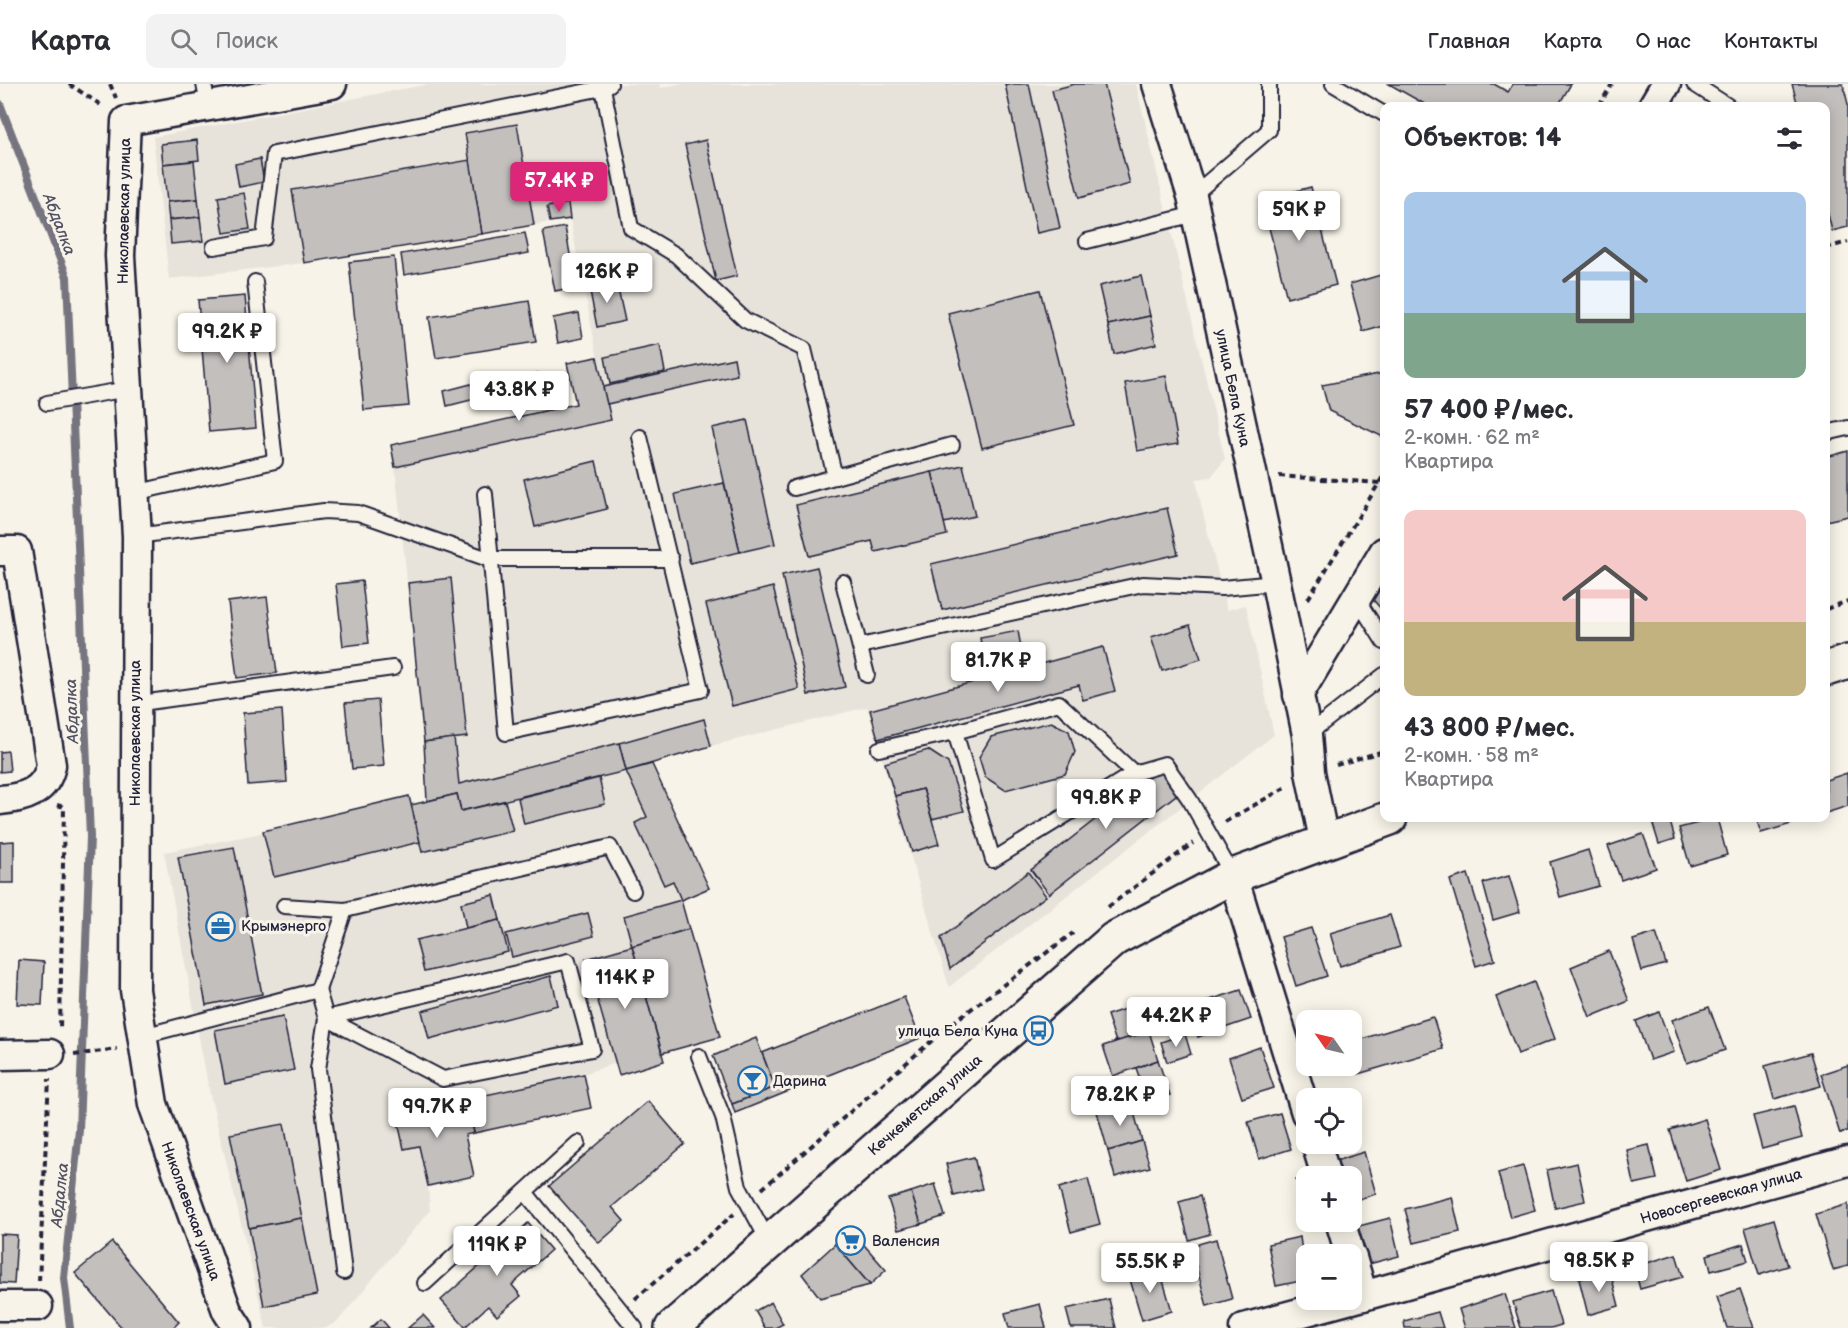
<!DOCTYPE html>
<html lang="ru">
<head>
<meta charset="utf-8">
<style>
	body { margin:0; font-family:"Balsamiq Sans",sans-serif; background:#f2f2f3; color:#2b2b33; height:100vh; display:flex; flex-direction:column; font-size:22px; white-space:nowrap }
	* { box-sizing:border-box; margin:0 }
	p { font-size:20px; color:#7c7c81 }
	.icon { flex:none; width:33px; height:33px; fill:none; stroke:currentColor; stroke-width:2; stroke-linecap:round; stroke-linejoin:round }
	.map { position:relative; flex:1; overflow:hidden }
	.details { position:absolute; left:1380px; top:18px; width:450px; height:720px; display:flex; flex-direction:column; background:#fff; border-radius:12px; box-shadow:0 3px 15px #0003 }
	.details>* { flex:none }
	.needle { width:39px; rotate:304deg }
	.fabs { position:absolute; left:1296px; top:926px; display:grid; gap:12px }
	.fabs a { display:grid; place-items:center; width:66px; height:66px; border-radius:12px; background:#fff; box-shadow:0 3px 15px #0003; font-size:30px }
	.price { position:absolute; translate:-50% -51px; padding:0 14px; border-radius:6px; background:#fff; color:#222; font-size:20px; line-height:39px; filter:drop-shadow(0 2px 3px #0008) }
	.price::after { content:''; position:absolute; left:50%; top:36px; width:18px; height:14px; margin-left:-9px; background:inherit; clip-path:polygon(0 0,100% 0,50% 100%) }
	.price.on { background:#db2777; color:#fff }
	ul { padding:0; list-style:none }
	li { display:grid; align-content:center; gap:12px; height:318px; padding:0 24px }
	li span { display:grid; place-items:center; height:186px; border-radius:12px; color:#555 }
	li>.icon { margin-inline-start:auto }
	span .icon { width:108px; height:108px; fill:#fffc; stroke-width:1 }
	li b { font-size:26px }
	h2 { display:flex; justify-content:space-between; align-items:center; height:72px; padding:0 24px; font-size:26px }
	header { display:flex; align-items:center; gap:36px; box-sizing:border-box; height:84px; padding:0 30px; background:#fff; border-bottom:2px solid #e1e1e2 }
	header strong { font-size:28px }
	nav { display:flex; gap:33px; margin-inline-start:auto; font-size:21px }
	.search { width:420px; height:54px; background:#f2f2f3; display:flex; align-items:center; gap:15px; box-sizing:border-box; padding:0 21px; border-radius:12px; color:#7c7c81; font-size:22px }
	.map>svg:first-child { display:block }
</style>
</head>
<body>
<header>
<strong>Карта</strong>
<div class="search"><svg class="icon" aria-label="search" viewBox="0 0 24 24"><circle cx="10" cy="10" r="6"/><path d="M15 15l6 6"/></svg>Поиск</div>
<nav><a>Главная</a><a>Карта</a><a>О нас</a><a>Контакты</a></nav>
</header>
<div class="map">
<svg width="1848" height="1244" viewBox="0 0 1848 1244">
	<rect width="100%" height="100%" fill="#f7f3e8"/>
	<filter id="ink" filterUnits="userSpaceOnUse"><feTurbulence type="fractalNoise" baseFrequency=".0167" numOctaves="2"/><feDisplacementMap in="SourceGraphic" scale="12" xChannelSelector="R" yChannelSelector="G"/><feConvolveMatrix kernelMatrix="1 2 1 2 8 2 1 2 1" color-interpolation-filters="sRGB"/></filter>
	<g filter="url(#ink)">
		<!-- built -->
		<polygon fill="#e7e3db" points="429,0 660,0 661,4 677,0 1136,0 1225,375 1211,393 1196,395 1200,417 1227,526 1246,521 1274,651 949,903 867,623 711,662 626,687 647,733 635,739 664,801 673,797 681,816 624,833 664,977 619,991 615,979 584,990 591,1024 465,1051 474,1092 428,1102 430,1126 338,1237 326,1244 266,1244 209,1006 164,768 426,717 424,658 395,383 610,335 570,135 304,179 169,195 153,53"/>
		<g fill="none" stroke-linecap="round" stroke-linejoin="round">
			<!-- stream -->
			<polyline stroke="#76747f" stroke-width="8" points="0,20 67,193 90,753 79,1046 64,1194 70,1244"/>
		</g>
		<!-- building -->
		<g fill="#c2bfbd" stroke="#22223b" stroke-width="1.5">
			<polygon points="1005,0 1029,0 1060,144 1037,149"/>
			<polygon points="1075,0 1104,0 1130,100 1079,114 1052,6"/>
			<polygon points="1389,0 1494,0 1508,8 1513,0 1571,0 1558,22 1428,22"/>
			<polygon points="1792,0 1843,0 1848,20 1848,143 1832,147 1826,122 1826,22 1798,22"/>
			<polygon points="517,40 534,141 482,150 465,49"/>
			<polygon points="197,56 199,76 163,80 161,60"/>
			<polygon points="706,56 737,192 716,197 685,61"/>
			<polygon points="260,75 264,98 239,103 235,80"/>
			<polygon points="470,76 482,150 304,179 292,106"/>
			<polygon points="194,77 198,115 167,118 163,80"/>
			<polygon points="1311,103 1336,201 1287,214 1262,116"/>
			<polygon points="244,109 250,145 224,149 218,113"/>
			<polygon points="198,115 200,133 169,136 167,118"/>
			<polygon points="568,119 570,135 550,138 547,123"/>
			<polygon points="200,133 203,157 171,160 169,136"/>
			<polygon points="565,143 576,203 555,207 543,147"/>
			<polygon points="525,149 529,169 404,191 401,170"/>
			<polygon points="394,173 409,322 364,326 349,178"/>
			<polygon points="1384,190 1384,242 1363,248 1350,200"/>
			<polygon points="1141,192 1150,232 1108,241 1099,202"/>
			<polygon points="616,196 625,237 597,243 589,202"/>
			<polygon points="1040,206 1074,341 982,364 948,229"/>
			<polygon points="245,212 256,344 209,348 198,216"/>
			<polygon points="529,217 536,258 436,274 429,233"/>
			<polygon points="579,229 583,254 558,259 553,234"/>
			<polygon points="1150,232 1156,260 1114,270 1108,241"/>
			<polygon points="660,261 665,288 610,300 605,273"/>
			<polygon points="597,273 611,336 395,383 391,361 576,320 567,279"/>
			<polygon points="734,274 737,291 607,320 603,303"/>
			<polygon points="538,289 542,305 499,315 495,300"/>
			<polygon points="1384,289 1384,350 1381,352 1329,327 1322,301"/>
			<polygon points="1166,292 1178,360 1137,367 1125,299"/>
			<polygon points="471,300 475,315 447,322 444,307"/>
			<polygon points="747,336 775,460 740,468 712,344"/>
			<polygon points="1848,367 1848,432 1826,437 1826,373"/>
			<polygon points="596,377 607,425 535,443 524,395"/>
			<polygon points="963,381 975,432 944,439 932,388"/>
			<polygon points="932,388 947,451 875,468 872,457 809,472 796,421"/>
			<polygon points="724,399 740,468 690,479 675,410"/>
			<polygon points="1167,424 1178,470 942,526 931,480"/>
			<polygon points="817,483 845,603 808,611 782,491"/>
			<polygon points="1384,493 1384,528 1367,509"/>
			<polygon points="451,494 467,653 424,658 408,499"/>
			<polygon points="362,497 369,559 343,562 336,500"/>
			<polygon points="773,503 799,605 732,622 706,520"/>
			<polygon points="267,513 277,589 237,594 228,518"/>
			<polygon points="1190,541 1201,575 1162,587 1151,553"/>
			<polygon points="1018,547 1023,574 985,582 980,554"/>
			<polygon points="1103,563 1115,607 1083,616 1079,601 878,655 870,626"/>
			<polygon points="378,616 384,682 352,685 345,619"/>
			<polygon points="282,626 287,698 248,701 243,629"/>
			<polygon points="704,635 711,662 626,687 619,659"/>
			<polygon points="1051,638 1069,647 1075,668 1065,690 1005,706 985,693 979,673 991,653"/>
			<polygon points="454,654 459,700 619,659 626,687 461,727 457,710 427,717 424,658"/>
			<polygon points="928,666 948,679 964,727 932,735 923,705 895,712 885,679"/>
			<polygon points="8,667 10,687 0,688 0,668"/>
			<polygon points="652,680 709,804 681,816 673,797 664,801 635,739 647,733 626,687"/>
			<polygon points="1162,683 1181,707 1049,810 1031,786"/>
			<polygon points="1847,689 1848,722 1826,729 1826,696"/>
			<polygon points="599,694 605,720 524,740 518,714"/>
			<polygon points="923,705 939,760 912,768 895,712"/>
			<polygon points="457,710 461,727 505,717 513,747 422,768 411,721"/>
			<polygon points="409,712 420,758 274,793 263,747"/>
			<polygon points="1651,734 1669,734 1675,755 1659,760"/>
			<polygon points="1717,734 1727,771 1690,782 1679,744"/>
			<polygon points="1756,734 1811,734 1761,749"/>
			<polygon points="1643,750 1656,784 1621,796 1608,762"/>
			<polygon points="14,757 14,799 0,799 0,758"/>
			<polygon points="234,763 262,910 206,921 178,773"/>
			<polygon points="1588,766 1599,802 1560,813 1550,778"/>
			<polygon points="1028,788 1046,812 950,885 941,854"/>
			<polygon points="1468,790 1495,876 1476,882 1450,796"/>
			<polygon points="1509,792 1520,828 1493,836 1483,799"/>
			<polygon points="494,811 500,836 466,844 461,819"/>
			<polygon points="681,816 689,845 632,862 624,832"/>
			<polygon points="588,829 594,852 512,873 506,850"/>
			<polygon points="1390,831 1400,863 1340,882 1330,849"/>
			<polygon points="500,836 508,868 424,888 416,856"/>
			<polygon points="1311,844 1327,892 1296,902 1281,853"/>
			<polygon points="689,845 720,953 662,969 632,862"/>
			<polygon points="1656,849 1666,880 1642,887 1633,856"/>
			<polygon points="632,862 664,977 619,991 586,875"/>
			<polygon points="1609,867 1629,917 1590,933 1571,883"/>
			<polygon points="19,876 44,878 42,921 17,920"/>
			<polygon points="551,892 558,921 429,955 422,927"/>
			<polygon points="1534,898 1555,955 1518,970 1496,913"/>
			<polygon points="1241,906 1251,935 1198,953 1188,923"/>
			<polygon points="904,913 920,954 735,1029 732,1020 775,1003 762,969"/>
			<polygon points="1140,920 1149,947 1116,958 1107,931"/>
			<polygon points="1709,923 1725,966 1687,979 1672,936"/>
			<polygon points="1659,928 1674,968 1650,976 1636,937"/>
			<polygon points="283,933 294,986 225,1000 215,946"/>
			<polygon points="1433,933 1443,965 1358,990 1352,958"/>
			<polygon points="1149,947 1158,976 1113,992 1103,962"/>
			<polygon points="1185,950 1191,970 1167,978 1161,958"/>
			<polygon points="756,954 775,1003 732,1020 713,972"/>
			<polygon points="1260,963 1274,1004 1242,1014 1229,974"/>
			<polygon points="1811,969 1821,1002 1774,1015 1765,982"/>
			<polygon points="1158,976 1170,1011 1148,1018 1136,984"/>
			<polygon points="1848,981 1848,1047 1840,1050 1821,990"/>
			<polygon points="584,990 591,1024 474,1049 467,1015"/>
			<polygon points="437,1011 441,1032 469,1026 474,1049 465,1051 474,1092 428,1102 419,1062 404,1065 394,1020"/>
			<polygon points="648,1017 685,1060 612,1123 624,1137 599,1159 549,1102"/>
			<polygon points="1131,1018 1142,1057 1108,1067 1097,1028"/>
			<polygon points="1794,1022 1802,1054 1762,1065 1753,1032"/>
			<polygon points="1280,1029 1291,1065 1259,1075 1248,1038"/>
			<polygon points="1705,1035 1721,1086 1686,1097 1670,1046"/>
			<polygon points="284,1040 302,1134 249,1144 230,1050"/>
			<polygon points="1142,1057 1150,1083 1115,1093 1108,1067"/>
			<polygon points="1649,1061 1657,1095 1634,1100 1627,1066"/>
			<polygon points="1364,1068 1376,1110 1352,1117 1352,1092 1339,1092 1335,1077"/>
			<polygon points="974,1073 982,1105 954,1112 946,1080"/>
			<polygon points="1577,1079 1585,1117 1555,1124 1547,1086"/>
			<polygon points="1523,1082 1535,1126 1510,1133 1498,1089"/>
			<polygon points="1306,1093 1306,1129 1296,1096"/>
			<polygon points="1088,1095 1100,1140 1071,1148 1059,1104"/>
			<polygon points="935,1100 945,1132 921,1140 911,1108"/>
			<polygon points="911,1108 921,1140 898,1146 888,1115"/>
			<polygon points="1200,1112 1210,1150 1189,1156 1179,1118"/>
			<polygon points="1452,1113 1460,1148 1414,1159 1405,1125"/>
			<polygon points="1848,1120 1848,1182 1833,1186 1816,1130"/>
			<polygon points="302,1134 317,1211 264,1222 249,1144"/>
			<polygon points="1390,1134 1399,1172 1365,1181 1355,1143"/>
			<polygon points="1774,1135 1788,1182 1759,1191 1745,1144"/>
			<polygon points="528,1139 551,1166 512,1201 521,1212 497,1232 488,1222 465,1243 441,1216"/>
			<polygon points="851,1146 886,1186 870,1201 835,1160"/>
			<polygon points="0,1150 17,1151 14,1200 0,1199"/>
			<polygon points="1300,1153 1306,1196 1276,1202 1268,1160"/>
			<polygon points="1216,1155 1232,1215 1207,1222 1191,1162"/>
			<polygon points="112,1158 179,1238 173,1244 122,1244 75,1189"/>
			<polygon points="835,1160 870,1201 820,1214 802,1190"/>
			<polygon points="1743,1160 1748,1177 1711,1187 1707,1171"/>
			<polygon points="1676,1170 1683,1193 1640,1205 1634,1183"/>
			<polygon points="1159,1183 1172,1227 1142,1236 1129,1192"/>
			<polygon points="1610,1187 1619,1222 1588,1231 1579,1195"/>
			<polygon points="1740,1205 1754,1244 1727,1244 1717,1213"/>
			<polygon points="1551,1207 1561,1241 1551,1244 1521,1244 1513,1218"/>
			<polygon points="1505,1210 1516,1244 1465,1244 1459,1225"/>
			<polygon points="1109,1215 1116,1244 1071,1244 1066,1225"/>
			<polygon points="771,1218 783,1240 775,1244 765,1244 755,1227"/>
			<polygon points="1040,1220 1046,1244 1009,1244 1005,1229"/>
			<polygon points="1438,1228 1443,1244 1405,1244 1404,1237"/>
			<polygon points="423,1231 435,1244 408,1244"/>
			<polygon points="381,1235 389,1244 371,1244"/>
		</g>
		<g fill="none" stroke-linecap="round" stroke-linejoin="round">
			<defs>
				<g id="lane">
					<polyline points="204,0 208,22"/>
					<polyline points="1333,0 1384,30"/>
					<polyline points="1694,0 1728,22"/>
					<polyline points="603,4 631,144 676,171 745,236 804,265 835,393"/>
					<polyline points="1192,112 1269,46 1269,0"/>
					<polyline points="1087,157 1195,130"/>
					<polyline points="214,163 264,154 274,70 603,4 610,0"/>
					<polyline points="47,319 128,305"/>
					<polyline points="1826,349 1848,344"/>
					<polyline points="794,404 952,361"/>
					<polyline points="134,409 275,377 255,198"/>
					<polyline points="485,410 506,649 701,606 640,353"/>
					<polyline points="137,452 324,427 358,429 488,475 671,475"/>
					<polyline points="843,498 867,591"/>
					<polyline points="1357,515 1384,558"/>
					<polyline points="860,562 1143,500 1222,504 1276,499"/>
					<polyline points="134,620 393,584"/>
					<polyline points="1307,651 1384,591"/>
					<polyline points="879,665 955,648"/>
					<polyline points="1134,689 1059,619 955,648 993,776 1134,689 1165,680 1190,716 1233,792"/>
					<polyline points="345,826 610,763 633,807"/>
					<polyline points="318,906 326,934 443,995 592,965 568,877 326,934 318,985 344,1188"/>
					<polyline points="143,952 318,906 345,826 284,822"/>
					<polyline points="699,972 723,1033 739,1103 769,1158"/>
					<polyline points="525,1108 635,1244"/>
					<polyline points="425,1199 578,1059"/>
				</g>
				<g id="street">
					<polyline points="1157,0 1192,112 1276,499 1307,651 1310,688 1324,756"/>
					<polyline points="1653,22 1666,0"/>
					<path d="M0,467H17L51,681C46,708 24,714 0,716"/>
					<polyline points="1298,611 1384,468"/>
					<polyline points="1233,792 1306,1029"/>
					<polyline points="0,971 50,970"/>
					<polyline points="1316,1059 1326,1092"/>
					<polyline points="1340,1137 1350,1170"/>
					<polyline points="1352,1174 1363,1212"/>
					<polyline points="1352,1215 1848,1077"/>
					<polyline points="0,1222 38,1222"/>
					<polyline points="238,1244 227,1227 153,1020 135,906 137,452 120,172 126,37 332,0"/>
					<polyline points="1244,1244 1351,1215"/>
				</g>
				<g id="primary">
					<polyline points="1826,585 1848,578"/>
					<polyline points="672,1244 1114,855 1233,792 1390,734"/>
				</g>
			</defs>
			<!-- lane casing -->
			<use href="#lane" stroke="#22223b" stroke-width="18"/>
			<!-- street casing -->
			<use href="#street" stroke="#22223b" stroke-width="33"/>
			<!-- primary casing -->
			<use href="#primary" stroke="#22223b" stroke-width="38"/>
			<!-- path -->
			<g stroke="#22223b" stroke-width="4" stroke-dasharray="6 4.5" stroke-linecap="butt">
				<polyline points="69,0 104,23"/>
				<polyline points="110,0 116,14"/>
				<polyline points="1599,22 1612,0"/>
				<polyline points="1826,164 1848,158"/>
				<polyline points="1279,392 1380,399"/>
				<polyline points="1308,515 1384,391"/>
				<polyline points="1826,525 1848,517"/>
				<polyline points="1336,681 1384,667"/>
				<polyline points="57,721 64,723 60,945"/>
				<polyline points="1225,738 1286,703"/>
				<polyline points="1108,823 1193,759"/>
				<polyline points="74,971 117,965"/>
				<polyline points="762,1105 951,940 1073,849"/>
				<polyline points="39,1197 49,995"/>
				<polyline points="635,1215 734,1130"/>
			</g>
			<!-- lane -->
			<use href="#lane" stroke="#f7f3e8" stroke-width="14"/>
			<!-- street -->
			<use href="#street" stroke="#f7f3e8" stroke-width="28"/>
			<!-- primary -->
			<use href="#primary" stroke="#f7f3e8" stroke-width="33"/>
		</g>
	</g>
	<!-- icons -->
	<defs>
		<symbol id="office-ring" viewBox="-11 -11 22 22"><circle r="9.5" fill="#f7f3e8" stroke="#1f6fb2" stroke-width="1.5"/><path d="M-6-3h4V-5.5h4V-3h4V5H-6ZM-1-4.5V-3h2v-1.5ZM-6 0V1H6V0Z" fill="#1f6fb2"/></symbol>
		<symbol id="bus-ring" viewBox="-11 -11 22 22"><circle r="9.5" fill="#f7f3e8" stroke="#1f6fb2" stroke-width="1.5"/><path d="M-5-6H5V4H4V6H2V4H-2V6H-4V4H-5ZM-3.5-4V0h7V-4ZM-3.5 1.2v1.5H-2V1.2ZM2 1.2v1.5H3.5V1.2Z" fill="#1f6fb2"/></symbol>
		<symbol id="bar-ring" viewBox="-11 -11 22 22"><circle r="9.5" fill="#f7f3e8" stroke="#1f6fb2" stroke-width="1.5"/><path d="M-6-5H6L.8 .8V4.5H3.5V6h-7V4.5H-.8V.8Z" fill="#1f6fb2"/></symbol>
		<symbol id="supermarket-ring" viewBox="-11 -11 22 22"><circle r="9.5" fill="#f7f3e8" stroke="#1f6fb2" stroke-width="1.5"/><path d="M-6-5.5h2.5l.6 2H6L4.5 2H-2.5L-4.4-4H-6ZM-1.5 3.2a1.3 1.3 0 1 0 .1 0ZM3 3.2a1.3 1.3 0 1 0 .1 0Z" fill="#1f6fb2"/></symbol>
	</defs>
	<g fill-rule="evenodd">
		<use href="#office-ring" x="204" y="826" width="33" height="33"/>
		<use href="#bus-ring" x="1022" y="930" width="33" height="33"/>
		<use href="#bar-ring" x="736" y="980" width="33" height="33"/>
		<use href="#supermarket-ring" x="834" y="1140" width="33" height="33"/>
	</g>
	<g text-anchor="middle" stroke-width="6" stroke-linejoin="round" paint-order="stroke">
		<!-- street labels -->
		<g font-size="15" fill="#22223b" stroke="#f7f3e8">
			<text transform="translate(124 127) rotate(-89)" y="5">Николаевская улица</text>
			<text transform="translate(1233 304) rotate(78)" y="5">улица Бела Куна</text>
			<text transform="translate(135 649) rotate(-90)" y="5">Николаевская улица</text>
			<text transform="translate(925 1021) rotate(-41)" y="5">Кечкеметская улица</text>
			<text transform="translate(1721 1112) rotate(-16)" y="5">Новосергеевская улица</text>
			<text transform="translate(191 1127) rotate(70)" y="5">Николаевская улица</text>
		</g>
		<!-- poi labels -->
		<g font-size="15" fill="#22223b" stroke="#f7f3e8" text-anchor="start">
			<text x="241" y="847">Крымэнерго</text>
			<text x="1018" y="952" text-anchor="end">улица Бела Куна</text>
			<text x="773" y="1002">Дарина</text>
			<text x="872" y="1162">Валенсия</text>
		</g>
		<!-- water labels -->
		<g font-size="16" font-style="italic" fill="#535263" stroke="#f7f3e8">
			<text transform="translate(60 140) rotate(69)" y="6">Абдалка</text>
			<text transform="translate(71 627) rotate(-92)" y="6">Абдалка</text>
			<text transform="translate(59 1111) rotate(-84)" y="6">Абдалка</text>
		</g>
	</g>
</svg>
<div class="fabs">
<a><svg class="needle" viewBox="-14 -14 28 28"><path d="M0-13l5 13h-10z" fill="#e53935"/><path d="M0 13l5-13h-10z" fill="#7c7c81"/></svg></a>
<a><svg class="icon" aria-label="locate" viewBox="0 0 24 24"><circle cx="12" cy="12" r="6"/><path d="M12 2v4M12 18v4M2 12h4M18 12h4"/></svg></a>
<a>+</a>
<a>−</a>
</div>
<b class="price on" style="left:559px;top:129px">57.4K ₽</b>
<b class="price" style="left:1299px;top:158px">59K ₽</b>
<b class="price" style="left:607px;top:220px">126K ₽</b>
<b class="price" style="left:227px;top:280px">99.2K ₽</b>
<b class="price" style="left:519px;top:338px">43.8K ₽</b>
<b class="price" style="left:998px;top:609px">81.7K ₽</b>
<b class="price" style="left:1106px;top:746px">99.8K ₽</b>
<b class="price" style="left:625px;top:926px">114K ₽</b>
<b class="price" style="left:1176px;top:964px">44.2K ₽</b>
<b class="price" style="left:1120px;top:1043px">78.2K ₽</b>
<b class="price" style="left:437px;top:1055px">99.7K ₽</b>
<b class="price" style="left:497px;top:1193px">119K ₽</b>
<b class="price" style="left:1599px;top:1209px">98.5K ₽</b>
<b class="price" style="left:1150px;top:1210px">55.5K ₽</b>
<section class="details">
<h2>Объектов: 14<svg class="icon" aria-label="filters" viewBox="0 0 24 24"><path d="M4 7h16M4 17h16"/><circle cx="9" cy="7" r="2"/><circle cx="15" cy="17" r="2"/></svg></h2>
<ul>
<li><span style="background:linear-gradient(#a9c7e8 65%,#7fa58c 0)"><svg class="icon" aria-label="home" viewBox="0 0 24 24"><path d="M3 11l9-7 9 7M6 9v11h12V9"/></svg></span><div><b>57 400 ₽/мес.</b><p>2-комн. · 62 m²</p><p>Квартира</p></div></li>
<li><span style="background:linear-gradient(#f6c9c9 60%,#c2b280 0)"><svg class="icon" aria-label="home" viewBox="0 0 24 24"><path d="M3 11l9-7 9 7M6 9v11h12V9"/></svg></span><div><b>43 800 ₽/мес.</b><p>2-комн. · 58 m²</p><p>Квартира</p></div></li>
</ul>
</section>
</div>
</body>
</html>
